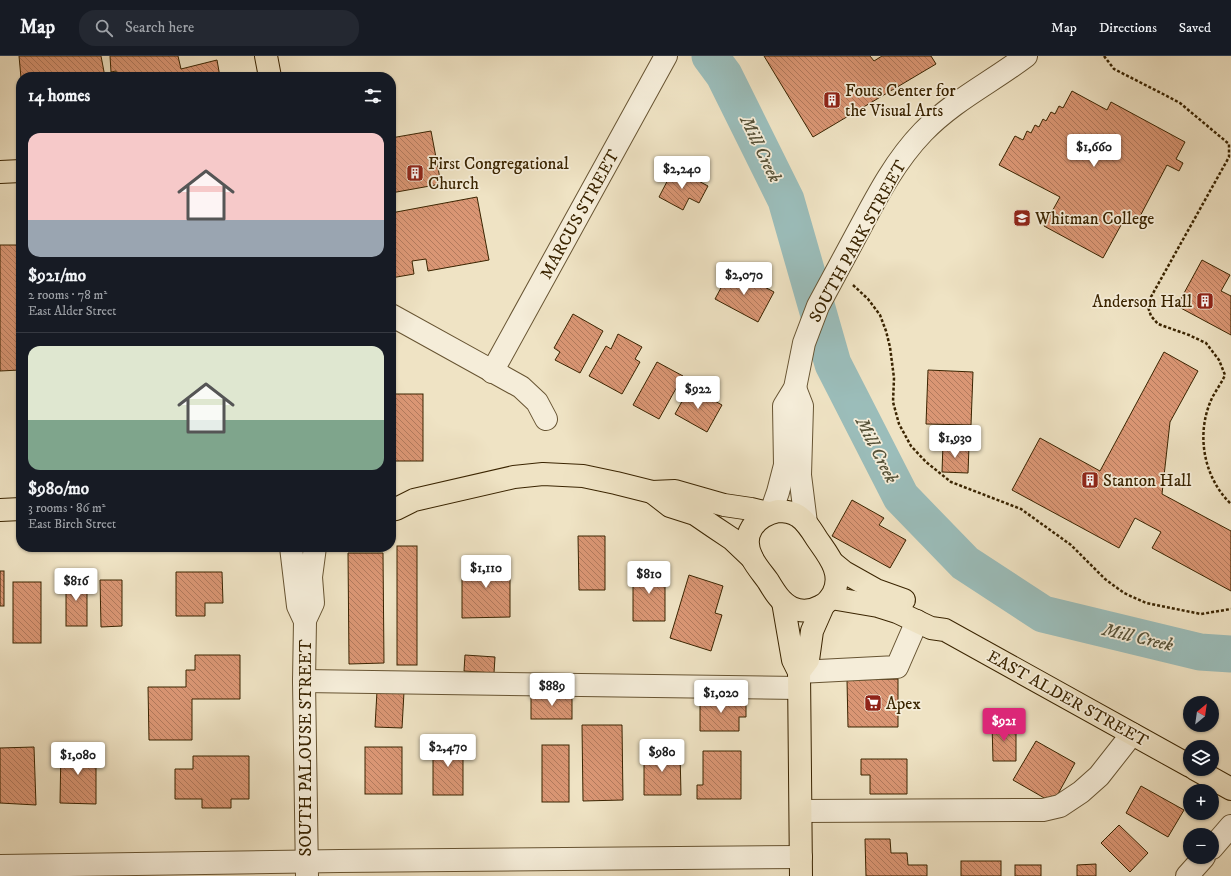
<!DOCTYPE html>
<html lang="en">
<head>
<meta charset="utf-8">
<style>
	body { margin:0; font-family:"IM FELL DW Pica",serif; background:#242831; color:#f1f3f6; height:100vh; display:flex; flex-direction:column; font-size:15px; white-space:nowrap }
	* { box-sizing:border-box; margin:0 }
	p { font-size:13px; color:#9ea1a6 }
	.icon { flex:none; width:22px; height:22px; fill:none; stroke:currentColor; stroke-width:2; stroke-linecap:round; stroke-linejoin:round }
	.map { position:relative; flex:1; overflow:hidden }
	.details { position:absolute; left:16px; top:16px; width:380px; height:480px; display:flex; flex-direction:column; background:#171b24; border-radius:16px; box-shadow:0 1px 3px #0004 }
	.details>* { flex:none }
	.needle { width:26px; rotate:29deg }
	.tools { position:absolute; left:1183px; top:640px; display:grid; gap:8px }
	.tools a { display:grid; place-items:center; width:36px; height:36px; border-radius:50%; background:#171b24; box-shadow:0 1px 3px #0004; font-size:20px }
	.price { position:absolute; translate:-50% -34px; padding:0 9px; border-radius:4px; background:#fff; color:#222; font-size:13px; line-height:26px; filter:drop-shadow(0 1px 2px #0008) }
	.price::after { content:''; position:absolute; left:50%; top:24px; width:12px; height:9px; margin-left:-6px; background:inherit; clip-path:polygon(0 0,100% 0,50% 100%) }
	.price.active { background:#db2777; color:#fff }
	ul { padding:0; list-style:none }
	li { display:grid; align-content:center; gap:8px; height:212px; padding:0 12px }
	li+li { border-top:1px solid #363941 }
	li span { display:grid; place-items:center; height:124px; border-radius:12px; color:#555 }
	li>.icon { margin-inline-start:auto }
	span .icon { width:72px; height:72px; fill:#fffc; stroke-width:1 }
	li b { font-size:17px }
	h2 { display:flex; justify-content:space-between; align-items:center; height:48px; padding:0 12px; font-size:17px }
	header { display:flex; align-items:center; gap:24px; box-sizing:border-box; height:56px; padding:0 20px; background:#171b24; border-bottom:1px solid #363941 }
	header strong { font-size:19px }
	nav { display:flex; gap:22px; margin-inline-start:auto; font-size:14px }
	.search { width:280px; height:36px; background:#242831; display:flex; align-items:center; gap:10px; box-sizing:border-box; padding:0 14px; border-radius:16px; color:#9ea1a6; font-size:15px }
	.map>svg:first-child { display:block }
</style>
</head>
<body>
<header>
<strong>Map</strong>
<div class="search"><svg class="icon" aria-label="search" viewBox="0 0 24 24"><circle cx="10" cy="10" r="6"/><path d="M15 15l6 6"/></svg>Search here</div>
<nav><a>Map</a><a>Directions</a><a>Saved</a></nav>
</header>
<div class="map">
<svg width="1231" height="820" viewBox="0 0 1231 820">
	<defs>
		<pattern id="building-back-hatch" width="6" height="6" patternUnits="userSpaceOnUse"><rect width="6" height="6" fill="#da9674"/><path d="M-1 5l2 2M0 0l6 6M5-1l2 2" fill="none" stroke="#b27a5d"/></pattern>
	</defs>
	<rect width="100%" height="100%" fill="#efe3c4"/>
	<filter id="stains"><feTurbulence type="fractalNoise" baseFrequency=".005" numOctaves="4"/><feColorMatrix values="0 0 0 0 .2 0 0 0 0 .09 0 0 0 0 .02 0 0 0 .5 -.17"/></filter>
	<radialGradient id="worn" r=".72"><stop offset=".6" stop-color="#630" stop-opacity="0"/><stop offset="1" stop-color="#630" stop-opacity=".3"/></radialGradient>
	<g fill="none" stroke-linecap="round" stroke-linejoin="round">
		<!-- river -->
		<polyline stroke="#9bbdba" stroke-width="37" points="710,0 724,19 786,144 833,308 901,441 965,507 1043,558 1200,596 1231,598"/>
	</g>
	<!-- building -->
	<g fill="url(#building-back-hatch)" stroke="#3a2401">
		<polygon points="19,0 101,0 105,21 21,22"/>
		<polygon points="110,0 178,0 181,13 217,4 220,21 117,21 116,15 111,16"/>
		<polygon points="764,0 870,0 874,5 882,0 931,0 936,8 813,81"/>
		<polygon points="1072,35 1107,54 1111,46 1185,86 1176,103 1183,107 1179,115 1167,109 1137,166 1126,160 1103,202 1044,170 1060,141 999,109 1015,80 1023,84 1027,75 1031,77 1035,69 1039,71 1043,63 1046,65 1051,56 1055,58 1059,50 1063,52"/>
		<polygon points="431,75 441,128 391,137 391,82"/>
		<polygon points="674,112 708,130 699,147 689,142 683,154 659,141"/>
		<polygon points="477,141 489,204 428,215 426,203 412,205 414,218 391,222 391,157"/>
		<polygon points="0,189 20,189 19,207 21,207 20,314 0,315"/>
		<polygon points="1202,204 1230,219 1221,235 1231,240 1231,279 1177,250"/>
		<polygon points="731,213 774,236 758,266 715,243"/>
		<polygon points="573,258 603,275 580,317 555,304 560,296 554,292"/>
		<polygon points="618,278 642,291 635,303 640,306 622,338 589,320 606,290 611,293"/>
		<polygon points="1164,296 1198,315 1170,366 1162,438 1231,475 1231,535 1152,492 1161,476 1135,462 1119,492 1012,434 1040,382 1100,415"/>
		<polygon points="657,306 683,320 659,363 633,349"/>
		<polygon points="928,314 973,316 971,369 926,368"/>
		<polygon points="690,331 722,349 707,376 675,358"/>
		<rect x="391" y="338" width="32" height="67"/>
		<polygon points="943,388 969,390 968,417 942,416"/>
		<polygon points="852,444 884,462 879,469 906,484 890,512 832,480"/>
		<polygon points="578,480 605,480 605,534 579,534"/>
		<rect x="397" y="490" width="20" height="119"/>
		<polygon points="348,497 383,497 384,607 349,608"/>
		<polygon points="462,504 510,504 510,561 462,562"/>
		<polygon points="665,513 665,565 633,565 633,514"/>
		<rect x="0" y="515" width="4" height="35"/>
		<polygon points="176,516 222,516 223,547 205,547 205,560 176,560"/>
		<polygon points="689,519 723,530 715,557 722,559 711,595 670,582"/>
		<rect x="66" y="523" width="21" height="47"/>
		<polygon points="100,524 122,524 122,570 101,571"/>
		<rect x="13" y="526" width="28" height="61"/>
		<polygon points="195,599 240,599 240,643 192,643 192,684 149,684 148,631 186,631 186,614 195,614"/>
		<polygon points="465,599 495,601 494,617 464,615"/>
		<polygon points="898,623 898,671 848,671 847,624"/>
		<polygon points="377,635 404,636 402,672 375,671"/>
		<rect x="531" y="639" width="41" height="24"/>
		<polygon points="700,641 739,641 739,647 746,647 746,661 739,661 739,675 700,675"/>
		<polygon points="992,667 1016,667 1016,705 993,705"/>
		<polygon points="582,669 622,669 623,744 583,745"/>
		<rect x="433" y="684" width="30" height="55"/>
		<polygon points="1036,685 1075,707 1053,747 1013,724"/>
		<rect x="542" y="689" width="27" height="57"/>
		<polygon points="34,691 36,749 0,747 0,692"/>
		<polygon points="61,691 96,694 96,748 60,747"/>
		<rect x="365" y="691" width="37" height="47"/>
		<polygon points="644,695 680,695 681,739 644,739"/>
		<polygon points="703,695 741,695 741,743 697,743 697,729 703,729"/>
		<polygon points="193,700 249,700 249,743 231,743 231,752 202,752 202,743 175,743 175,713 193,713"/>
		<polygon points="861,703 907,703 907,738 870,738 870,719 861,719"/>
		<polygon points="1141,730 1184,754 1168,781 1126,757"/>
		<polygon points="1119,769 1148,797 1130,816 1101,787"/>
		<polygon points="865,783 890,783 891,797 907,797 908,809 927,809 927,820 866,820"/>
		<rect x="961" y="805" width="40" height="15"/>
		<polygon points="1096,808 1096,820 1077,820 1077,809"/>
		<rect x="1015" y="809" width="26" height="11"/>
	</g>
	<g fill="none" stroke-linecap="round" stroke-linejoin="round">
		<defs>
			<g id="minor">
				<polyline points="391,259 521,331 537,346 546,363"/>
				<polyline points="492,316 666,0"/>
				<polyline points="795,332 802,350 800,419 806,467"/>
				<path d="M771,456L778,436L785,409L784,350L795,332L804,287L818,250C832,224 846,198 860,172C878,138 896,104 923,76C954,44 992,26 1026,0"/>
				<polyline points="291,491 298,550 305,565 304,625 307,820"/>
				<polyline points="306,562 313,547 311,521 315,491"/>
				<polyline points="799,616 897,611 917,565"/>
				<polyline points="304,625 799,632"/>
				<polyline points="801,755 1043,754 1060,750 1081,736 1099,720 1132,678"/>
				<polyline points="1212,792 1231,770"/>
				<polyline points="0,810 340,805 801,801"/>
				<polyline points="1187,820 1204,801"/>
			</g>
			<g id="major">
				<polyline points="266,0 270,21"/>
				<polyline points="0,116 21,115"/>
				<polyline points="652,436 670,450 695,458 714,471 732,483 752,502"/>
				<polyline points="0,454 21,453"/>
				<polyline points="391,454 396,453 414,444 514,421 543,418 583,420 616,427 652,436 675,435 724,449 751,453 768,457"/>
				<path d="M778,455C785,455 792,456 798,460C806,465 812,475 817,483C828,499 844,517 833,538C830,543 826,548 821,550C812,555 801,556 792,552C781,547 774,535 768,525C763,518 756,510 752,502C740,479 755,460 778,455Z"/>
				<polyline points="833,507 844,516 876,534 904,544"/>
				<polyline points="831,542 878,550 897,556 931,572 945,574 1190,710"/>
				<polyline points="783,546 793,604 799,616 801,820"/>
				<polyline points="799,616 808,604 812,575 823,550"/>
				<polyline points="1195,713 1231,733"/>
			</g>
		</defs>
		<!-- minor casing -->
		<use href="#minor" stroke="#675432" stroke-width="24"/>
		<!-- major casing -->
		<use href="#major" stroke="#3a2401" stroke-width="24"/>
		<!-- path -->
		<g stroke="#3a2401" stroke-width="2.5" stroke-dasharray="3 2" stroke-linecap="butt">
			<path d="M1104,0L1114,13L1163,38L1180,47L1229,88V101L1147,248L1151,260L1158,268L1189,279L1206,287L1219,304L1225,319C1222,326 1217,333 1213,340C1195,376 1203,421 1231,448"/>
			<polyline points="853,229 868,243 880,259 886,275 890,291 894,322 893,346 899,368 911,390 926,406 951,426 1021,453 1071,489 1105,523 1124,537 1146,547 1201,558 1231,553"/>
		</g>
		<!-- minor -->
		<use href="#minor" stroke="#f5edd9" stroke-width="22"/>
		<!-- major -->
		<use href="#major" stroke="#efe3c4" stroke-width="22"/>
	</g>
	<!-- icons -->
	<defs>
		<symbol id="building-square" viewBox="-11 -11 22 22"><rect x="-9" y="-9" width="18" height="18" rx="4" fill="#8f2418" stroke="#f5edd9"/><path d="M-4-6H4V6H1V3H-1V6H-4ZM-2.5-4.3h1.7v1.8h-1.7ZM.8-4.3h1.7v1.8H.8ZM-2.5-1h1.7V.8h-1.7ZM.8-1h1.7V.8H.8Z" fill="#fff"/></symbol>
		<symbol id="university-square" viewBox="-11 -11 22 22"><rect x="-9" y="-9" width="18" height="18" rx="4" fill="#8f2418" stroke="#f5edd9"/><path d="M0-5L7-2L0 1L-7-2ZM-4 1L0 2.5L4 1V4Q0 6-4 4Z" fill="#fff"/></symbol>
		<symbol id="supermarket-square" viewBox="-11 -11 22 22"><rect x="-9" y="-9" width="18" height="18" rx="4" fill="#8f2418" stroke="#f5edd9"/><path d="M-6-5.5h2.5l.6 2H6L4.5 2H-2.5L-4.4-4H-6ZM-1.5 3.2a1.3 1.3 0 1 0 .1 0ZM3 3.2a1.3 1.3 0 1 0 .1 0Z" fill="#fff"/></symbol>
	</defs>
	<g fill-rule="evenodd">
		<use href="#building-square" x="822" y="34" width="20" height="20"/>
		<use href="#building-square" x="405" y="107" width="20" height="20"/>
		<use href="#university-square" x="1012" y="152" width="20" height="20"/>
		<use href="#building-square" x="1195" y="235" width="20" height="20"/>
		<use href="#building-square" x="1080" y="414" width="20" height="20"/>
		<use href="#supermarket-square" x="863" y="637" width="20" height="20"/>
	</g>
	<g text-anchor="middle" stroke-width="3.5" stroke-linejoin="round" paint-order="stroke">
		<!-- poi labels -->
		<g font-size="17" fill="#3a2401" stroke="#f5edd9" text-anchor="start">
			<text x="845" y="40">Fouts Center for<tspan x="845" dy="20">the Visual Arts</tspan></text>
			<text x="428" y="113">First Congregational<tspan x="428" dy="20">Church</tspan></text>
			<text x="1035" y="168">Whitman College</text>
			<text x="1192" y="251" text-anchor="end">Anderson Hall</text>
			<text x="1103" y="430">Stanton Hall</text>
			<text x="886" y="653">Apex</text>
		</g>
		<!-- street labels -->
		<g font-size="17" fill="#3a2401" stroke="#f5edd9">
			<text transform="translate(579 158) rotate(-61)" y="6">MARCUS STREET</text>
			<text transform="translate(857 185) rotate(-61)" y="6">SOUTH PARK STREET</text>
			<text transform="translate(1068 642) rotate(29)" y="6">EAST ALDER STREET</text>
			<text transform="translate(305 692) rotate(-90)" y="6">SOUTH PALOUSE STREET</text>
		</g>
		<!-- water labels -->
		<g font-size="18" font-style="italic" fill="#575238" stroke="#f5edd9">
			<text transform="translate(761 93) rotate(64)" y="6">Mill Creek</text>
			<text transform="translate(877 394) rotate(63)" y="6">Mill Creek</text>
			<text transform="translate(1138 581) rotate(13)" y="6">Mill Creek</text>
		</g>
	</g>
	<rect width="100%" height="100%" filter="url(#stains)"/>
	<rect width="100%" height="100%" fill="url(#worn)"/>
</svg>
<div class="tools">
<a><svg class="needle" viewBox="-14 -14 28 28"><path d="M0-13l5 13h-10z" fill="#e53935"/><path d="M0 13l5-13h-10z" fill="#9ea1a6"/></svg></a>
<a><svg class="icon" aria-label="layers" viewBox="0 0 24 24"><path d="M12 4l9 5-9 5-9-5zM3 14l9 5 9-5"/></svg></a>
<a>+</a>
<a>−</a>
</div>
<b class="price" style="left:1094px;top:112px">$1,660</b>
<b class="price" style="left:682px;top:134px">$2,240</b>
<b class="price" style="left:744px;top:240px">$2,070</b>
<b class="price" style="left:698px;top:354px">$922</b>
<b class="price" style="left:955px;top:403px">$1,930</b>
<b class="price" style="left:486px;top:533px">$1,110</b>
<b class="price" style="left:649px;top:539px">$810</b>
<b class="price" style="left:76px;top:546px">$816</b>
<b class="price" style="left:552px;top:651px">$889</b>
<b class="price" style="left:721px;top:658px">$1,020</b>
<b class="price active" style="left:1004px;top:686px">$921</b>
<b class="price" style="left:448px;top:712px">$2,470</b>
<b class="price" style="left:662px;top:717px">$980</b>
<b class="price" style="left:78px;top:720px">$1,080</b>
<section class="details">
<h2>14 homes<svg class="icon" aria-label="filters" viewBox="0 0 24 24"><path d="M4 7h16M4 17h16"/><circle cx="9" cy="7" r="2"/><circle cx="15" cy="17" r="2"/></svg></h2>
<ul>
<li><span style="background:linear-gradient(#f6c9c9 70%,#9aa5b1 0)"><svg class="icon" aria-label="home" viewBox="0 0 24 24"><path d="M3 11l9-7 9 7M6 9v11h12V9"/></svg></span><div><b>$921/mo</b><p>2 rooms · 78 m²</p><p>East Alder Street</p></div></li>
<li><span style="background:linear-gradient(#dfe7d0 60%,#7fa58c 0)"><svg class="icon" aria-label="home" viewBox="0 0 24 24"><path d="M3 11l9-7 9 7M6 9v11h12V9"/></svg></span><div><b>$980/mo</b><p>3 rooms · 86 m²</p><p>East Birch Street</p></div></li>
</ul>
</section>
</div>
</body>
</html>
